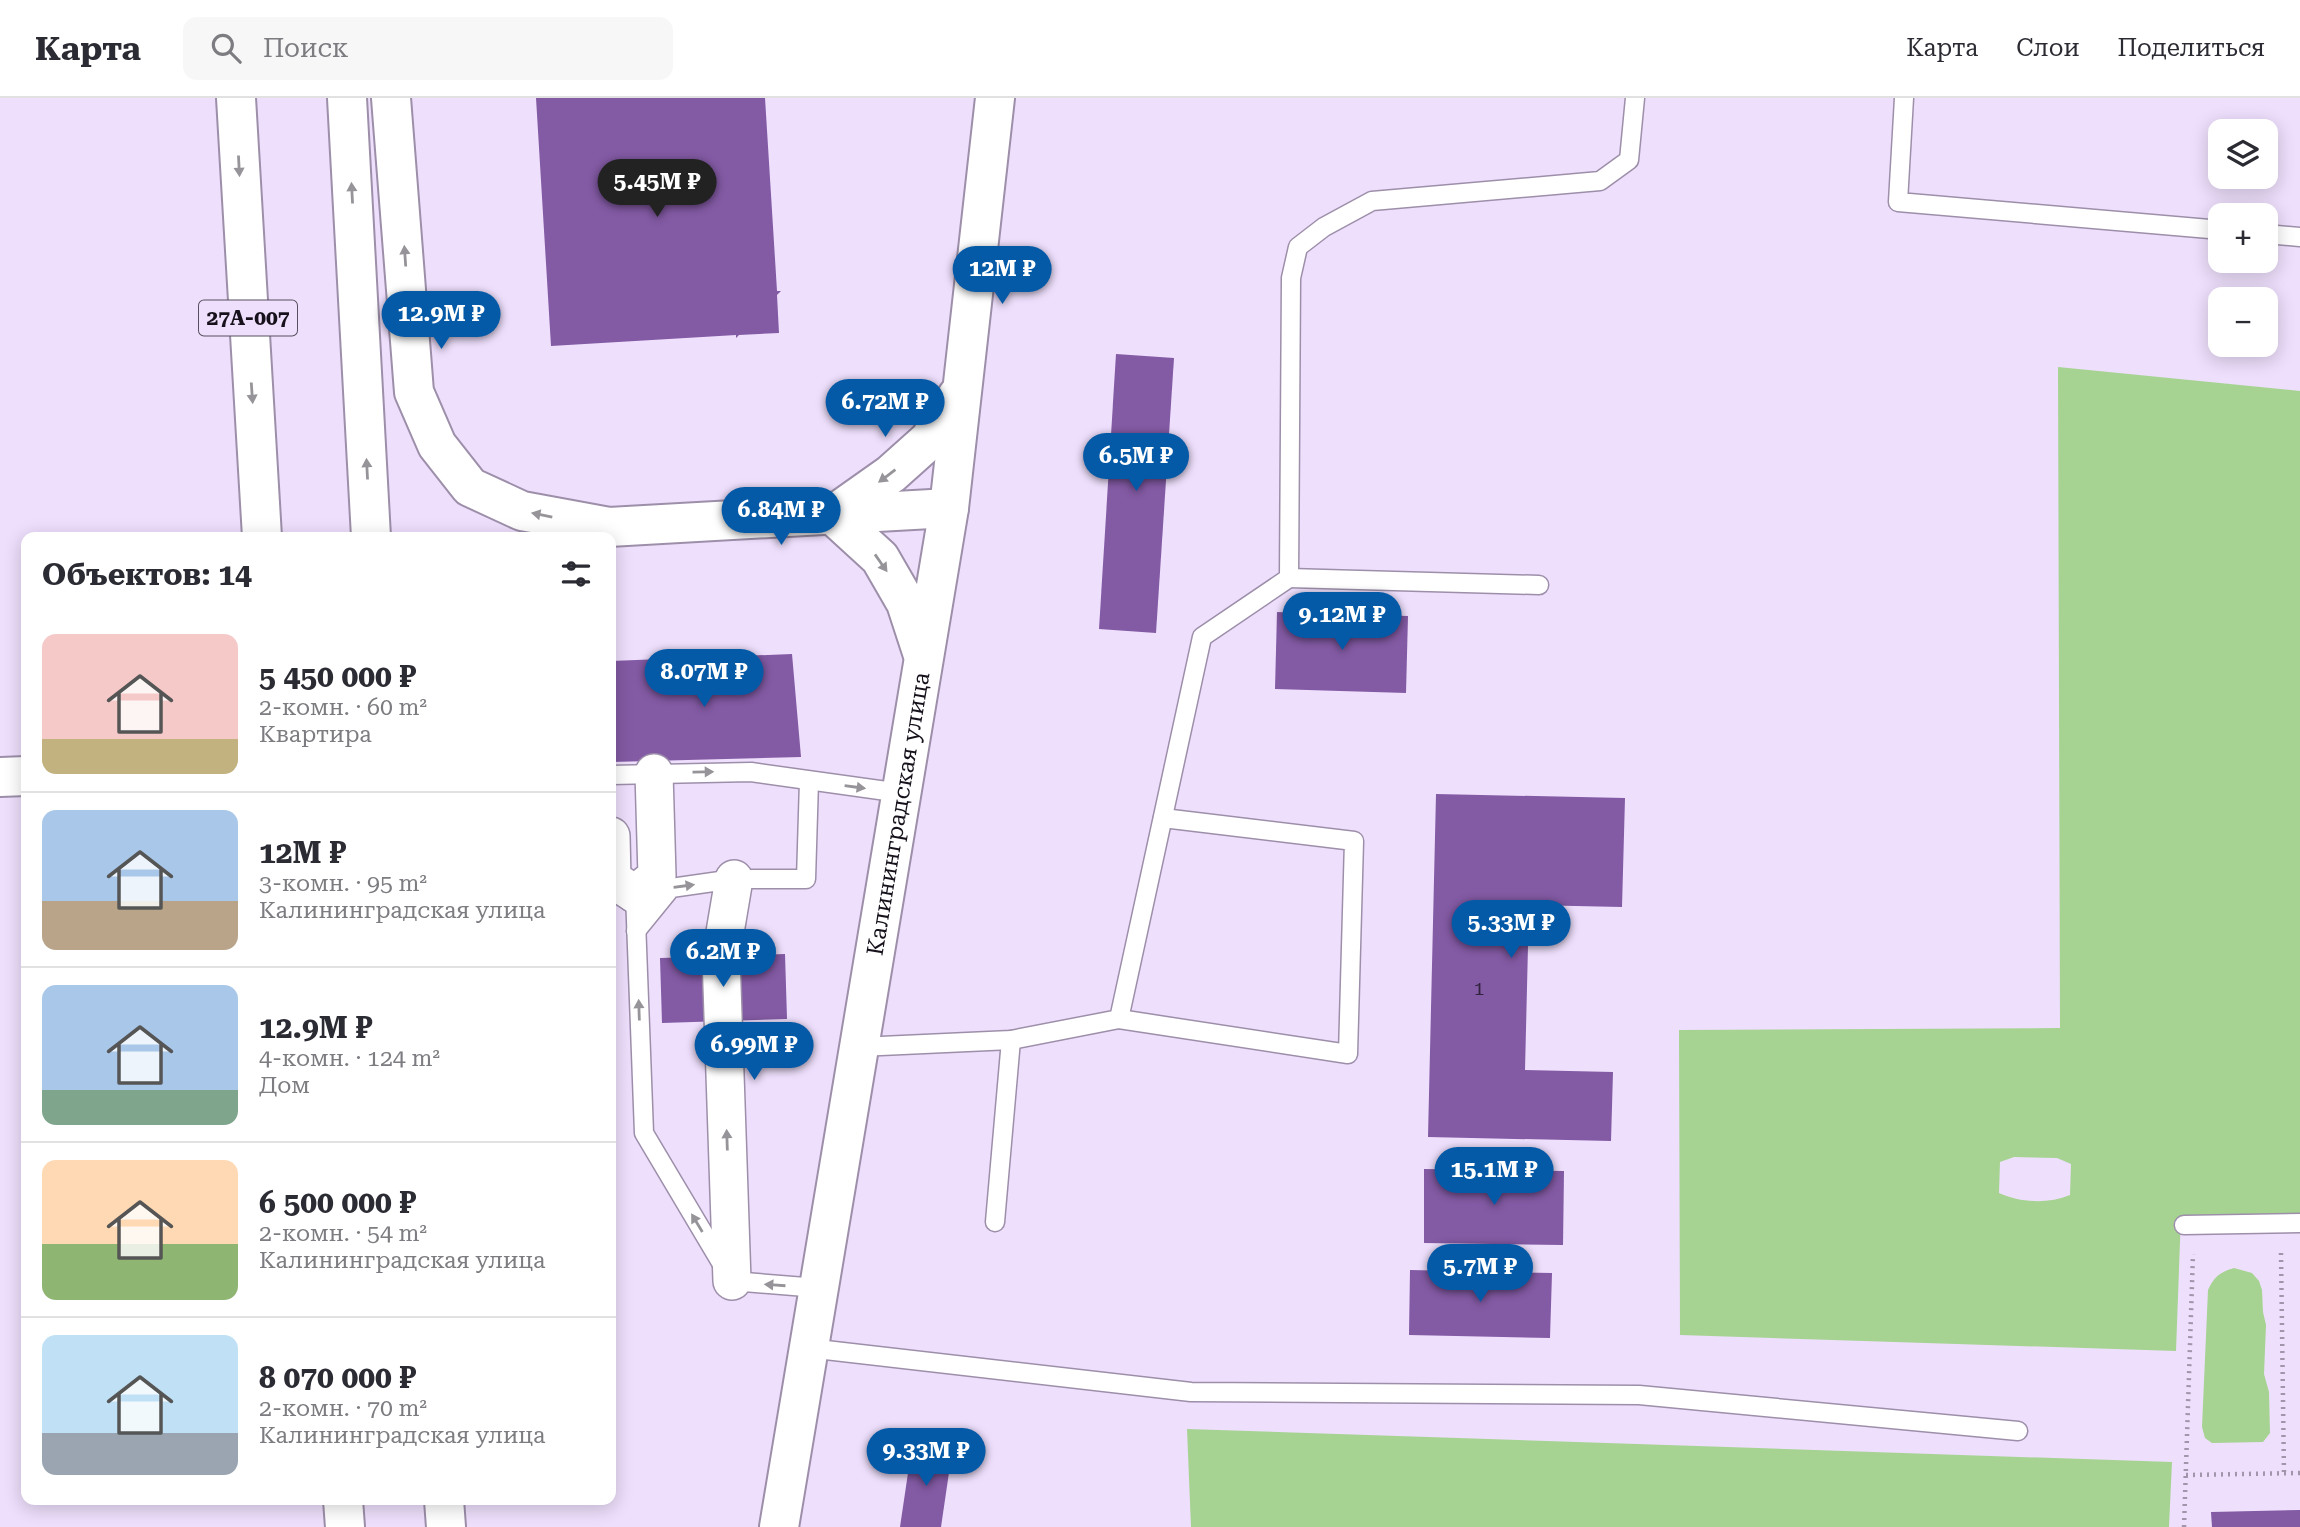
<!DOCTYPE html>
<html lang="ru">
<head>
<meta charset="utf-8">
<style>
	body { margin:0; font-family:"Roboto Serif",serif; background:#f7f7f7; color:#2b2b33; height:100vh; display:flex; flex-direction:column; font-size:26px; white-space:nowrap }
	* { box-sizing:border-box; margin:0 }
	p { font-size:23px; color:#7c7c81 }
	.icon { flex:none; width:38px; height:38px; fill:none; stroke:currentColor; stroke-width:2; stroke-linecap:round; stroke-linejoin:round }
	.map { position:relative; flex:1; overflow:hidden }
	.drawer { position:absolute; left:21px; top:434px; width:595px; height:973px; display:flex; flex-direction:column; background:#fff; border-radius:14px; box-shadow:0 4px 18px #0003 }
	.drawer>* { flex:none }
	.controls { position:absolute; left:2208px; top:21px; display:grid; gap:14px }
	.controls a { display:grid; place-items:center; width:70px; height:70px; border-radius:14px; background:#fff; box-shadow:0 4px 18px #0003; font-size:35px }
	.price { position:absolute; translate:-50% -60px; padding:0 16px; border-radius:24px; background:#055aa8; color:#fff; font-size:23px; line-height:46px; filter:drop-shadow(0 2px 4px #0008) }
	.price::after { content:''; position:absolute; left:50%; top:42px; width:21px; height:16px; margin-left:-10px; background:inherit; clip-path:polygon(0 0,100% 0,50% 100%) }
	.price.selected { background:#222; color:#fff }
	ul { padding:0; list-style:none }
	li { display:flex; align-items:center; gap:21px; height:175px; padding:0 21px }
	li+li { border-top:2px solid #e1e1e2 }
	li span { display:grid; place-items:center; flex:none; width:196px; height:140px; border-radius:14px; color:#555 }
	li>.icon { margin-inline-start:auto }
	span .icon { width:84px; height:84px; fill:#fffc; stroke-width:1 }
	li b { font-size:30px }
	h2 { display:flex; justify-content:space-between; align-items:center; height:84px; padding:0 21px; font-size:30px }
	header { display:flex; align-items:center; gap:42px; box-sizing:border-box; height:98px; padding:0 35px; background:#fff; border-bottom:2px solid #e1e1e2 }
	header strong { font-size:33px }
	nav { display:flex; gap:38px; margin-inline-start:auto; font-size:24px }
	.search { width:490px; height:63px; background:#f7f7f7; display:flex; align-items:center; gap:18px; box-sizing:border-box; padding:0 24px; border-radius:14px; color:#7c7c81; font-size:26px }
	.map>svg:first-child { display:block }
</style>
</head>
<body>
<header>
<strong>Карта</strong>
<div class="search"><svg class="icon" aria-label="search" viewBox="0 0 24 24"><circle cx="10" cy="10" r="6"/><path d="M15 15l6 6"/></svg>Поиск</div>
<nav><a>Карта</a><a>Слои</a><a>Поделиться</a></nav>
</header>
<div class="map">
<svg width="2300" height="1429" viewBox="0 0 2300 1429">
	<rect width="100%" height="100%" fill="#eedffc"/>
	<!-- green -->
	<g fill="#a6d392" fill-rule="evenodd">
		<path d="M2058,269L2300,293V1117H2181L2176,1253L1680,1237L1679,932L2060,930ZM2014,1059L2057,1060L2071,1066L2070,1097C2048,1106 2021,1105 1999,1095L2000,1064Z"/>
		<path d="M2234,1170L2252,1175L2259,1183L2262,1192L2263,1214L2266,1227L2264,1276L2269,1294L2270,1335L2263,1344L2212,1345L2205,1340L2202,1329L2208,1192C2214,1179 2220,1174 2234,1170Z"/>
		<polygon points="1187,1331 2172,1364 2169,1429 1191,1429"/>
	</g>
	<!-- building -->
	<g fill="#835aa4">
		<polygon points="536,0 765,0 777,193 781,193 777,197 779,235 739,237 736,240 736,237 551,248"/>
		<polygon points="1116,256 1174,260 1156,535 1099,531"/>
		<polygon points="1277,514 1408,518 1406,595 1275,591"/>
		<polygon points="792,556 801,659 611,664 611,563"/>
		<polygon points="1436,696 1625,700 1622,809 1529,807 1525,972 1613,974 1611,1043 1428,1039"/>
		<polygon points="785,856 787,921 662,925 660,860"/>
		<polygon points="1424,1071 1564,1073 1563,1147 1424,1145"/>
		<polygon points="1410,1172 1552,1175 1550,1240 1409,1237"/>
		<polygon points="912,1348 952,1354 941,1429 900,1429"/>
		<polygon points="2300,1412 2300,1429 2212,1429 2211,1414"/>
	</g>
	<g fill="none" stroke-linecap="round" stroke-linejoin="round">
		<defs>
			<g id="service">
				<polyline points="1904,0 1898,104 2221,132"/>
				<polyline points="2266,136 2300,139"/>
				<polyline points="1289,480 1539,487"/>
				<polyline points="611,677 751,674 901,695"/>
				<polyline points="635,796 644,1035 732,1183 818,1190"/>
				<polyline points="636,833 671,790 734,781 806,781 809,683"/>
				<polyline points="1119,921 1348,956 1354,743 1163,720"/>
				<polyline points="859,949 1011,942 1119,921 1202,539 1289,480 1291,180 1298,149 1324,129 1372,103 1600,83 1629,62 1635,0"/>
				<polyline points="995,1124 1011,942"/>
				<polyline points="2184,1127 2300,1125"/>
				<polyline points="808,1250 1191,1294 1639,1297 2018,1333"/>
			</g>
			<g id="minor">
				<polyline points="611,738 612,781 635,796"/>
				<polyline points="635,796 657,778 654,675"/>
				<polyline points="732,1183 721,858 734,781"/>
			</g>
			<g id="tertiary">
				<polyline points="391,0 414,294 437,347 470,389 522,413 609,429"/>
				<polyline points="586,436 609,429 949,410"/>
				<polyline points="922,554 906,505 880,460 833,417 891,376 929,342 958,297"/>
				<polyline points="0,679 26,678"/>
				<path id="s1" d="M779,1429L949,410L995,0"/>
			</g>
			<g id="trunk">
				<polyline points="236,0 262,439"/>
				<polyline points="347,0 371,439"/>
				<polyline points="343,1402 345,1429"/>
				<polyline points="444,1402 446,1429"/>
			</g>
		</defs>
		<!-- service casing -->
		<use href="#service" stroke="#9d8faa" stroke-width="21"/>
		<!-- minor casing -->
		<use href="#minor" stroke="#9d8faa" stroke-width="40"/>
		<!-- tertiary casing -->
		<use href="#tertiary" stroke="#9d8faa" stroke-width="42"/>
		<!-- trunk casing -->
		<use href="#trunk" stroke="#9d8faa" stroke-width="42"/>
		<!-- path -->
		<g stroke="#a095ab" stroke-width="4.5" stroke-dasharray="2 5" stroke-linecap="butt">
			<polyline points="2281,1155 2284,1375"/>
			<polyline points="2186,1377 2300,1375"/>
			<polyline points="2184,1429 2193,1156"/>
		</g>
		<!-- service -->
		<use href="#service" stroke="#fff" stroke-width="18"/>
		<!-- minor -->
		<use href="#minor" stroke="#fff" stroke-width="37"/>
		<!-- tertiary -->
		<use href="#tertiary" stroke="#fff" stroke-width="38"/>
		<!-- trunk -->
		<use href="#trunk" stroke="#fff" stroke-width="38"/>
	</g>
	<!-- one-way arrows -->
	<defs><path id="oneway-solid" d="M-6-.8H1V-3.2L6.5 0L1 3.2V.8H-6Z" transform="scale(1.75)"/></defs>
	<g fill="#969498">
		<use href="#oneway-solid" transform="translate(239 68) rotate(87)"/>
		<use href="#oneway-solid" transform="translate(352 95) rotate(-93)"/>
		<use href="#oneway-solid" transform="translate(405 158) rotate(-94)"/>
		<use href="#oneway-solid" transform="translate(252 295) rotate(86)"/>
		<use href="#oneway-solid" transform="translate(367 371) rotate(-93)"/>
		<use href="#oneway-solid" transform="translate(887 378) rotate(143)"/>
		<use href="#oneway-solid" transform="translate(542 417) rotate(-169)"/>
		<use href="#oneway-solid" transform="translate(881 465) rotate(55)"/>
		<use href="#oneway-solid" transform="translate(703 674) rotate(-1)"/>
		<use href="#oneway-solid" transform="translate(855 689) rotate(8)"/>
		<use href="#oneway-solid" transform="translate(684 788) rotate(-8)"/>
		<use href="#oneway-solid" transform="translate(639 912) rotate(-92)"/>
		<use href="#oneway-solid" transform="translate(727 1042) rotate(-92)"/>
		<use href="#oneway-solid" transform="translate(697 1125) rotate(-121)"/>
		<use href="#oneway-solid" transform="translate(775 1187) rotate(-176)"/>
	</g>
	<g text-anchor="middle" stroke-width="5" stroke-linejoin="round" paint-order="stroke">
		<!-- number labels -->
		<g font-size="19" fill="#31233d">
			<text x="1479" y="897">1</text>
		</g>
		<!-- shield labels -->
		<rect fill="#eedffc" stroke="#574f5e" stroke-width="2" x="199" y="202.5" width="98" height="35" rx="5"/>
		<g font-size="21" font-weight="bold" fill="#16111b">
			<text x="248" y="227">27А-007</text>
		</g>
		<!-- street labels -->
		<g font-size="23" fill="#16111b" stroke="#eedffc">
			<text dy="8" stroke="none"><textPath href="#s1" startOffset="723">Калининградская улица</textPath></text>
		</g>
	</g>
</svg>
<div class="controls">
<a><svg class="icon" aria-label="layers" viewBox="0 0 24 24"><path d="M12 4l9 5-9 5-9-5zM3 14l9 5 9-5"/></svg></a>
<a>+</a>
<a>−</a>
</div>
<b class="price selected" style="left:657px;top:121px">5.45M ₽</b>
<b class="price" style="left:1002px;top:208px">12M ₽</b>
<b class="price" style="left:441px;top:253px">12.9M ₽</b>
<b class="price" style="left:885px;top:341px">6.72M ₽</b>
<b class="price" style="left:1136px;top:395px">6.5M ₽</b>
<b class="price" style="left:781px;top:449px">6.84M ₽</b>
<b class="price" style="left:1342px;top:554px">9.12M ₽</b>
<b class="price" style="left:704px;top:611px">8.07M ₽</b>
<b class="price" style="left:1511px;top:862px">5.33M ₽</b>
<b class="price" style="left:723px;top:891px">6.2M ₽</b>
<b class="price" style="left:754px;top:984px">6.99M ₽</b>
<b class="price" style="left:1494px;top:1109px">15.1M ₽</b>
<b class="price" style="left:1480px;top:1206px">5.7M ₽</b>
<b class="price" style="left:926px;top:1390px">9.33M ₽</b>
<section class="drawer">
<h2>Объектов: 14<svg class="icon" aria-label="filters" viewBox="0 0 24 24"><path d="M4 7h16M4 17h16"/><circle cx="9" cy="7" r="2"/><circle cx="15" cy="17" r="2"/></svg></h2>
<ul>
<li><span style="background:linear-gradient(#f6c9c9 75%,#c2b280 0)"><svg class="icon" aria-label="home" viewBox="0 0 24 24"><path d="M3 11l9-7 9 7M6 9v11h12V9"/></svg></span><div><b>5 450 000 ₽</b><p>2-комн. · 60 m²</p><p>Квартира</p></div></li>
<li><span style="background:linear-gradient(#a9c7e8 65%,#b9a48a 0)"><svg class="icon" aria-label="home" viewBox="0 0 24 24"><path d="M3 11l9-7 9 7M6 9v11h12V9"/></svg></span><div><b>12M ₽</b><p>3-комн. · 95 m²</p><p>Калининградская улица</p></div></li>
<li><span style="background:linear-gradient(#a9c7e8 75%,#7fa58c 0)"><svg class="icon" aria-label="home" viewBox="0 0 24 24"><path d="M3 11l9-7 9 7M6 9v11h12V9"/></svg></span><div><b>12.9M ₽</b><p>4-комн. · 124 m²</p><p>Дом</p></div></li>
<li><span style="background:linear-gradient(#ffd9b3 60%,#8fb573 0)"><svg class="icon" aria-label="home" viewBox="0 0 24 24"><path d="M3 11l9-7 9 7M6 9v11h12V9"/></svg></span><div><b>6 500 000 ₽</b><p>2-комн. · 54 m²</p><p>Калининградская улица</p></div></li>
<li><span style="background:linear-gradient(#bfe0f5 70%,#9aa5b1 0)"><svg class="icon" aria-label="home" viewBox="0 0 24 24"><path d="M3 11l9-7 9 7M6 9v11h12V9"/></svg></span><div><b>8 070 000 ₽</b><p>2-комн. · 70 m²</p><p>Калининградская улица</p></div></li>
</ul>
</section>
</div>
</body>
</html>
